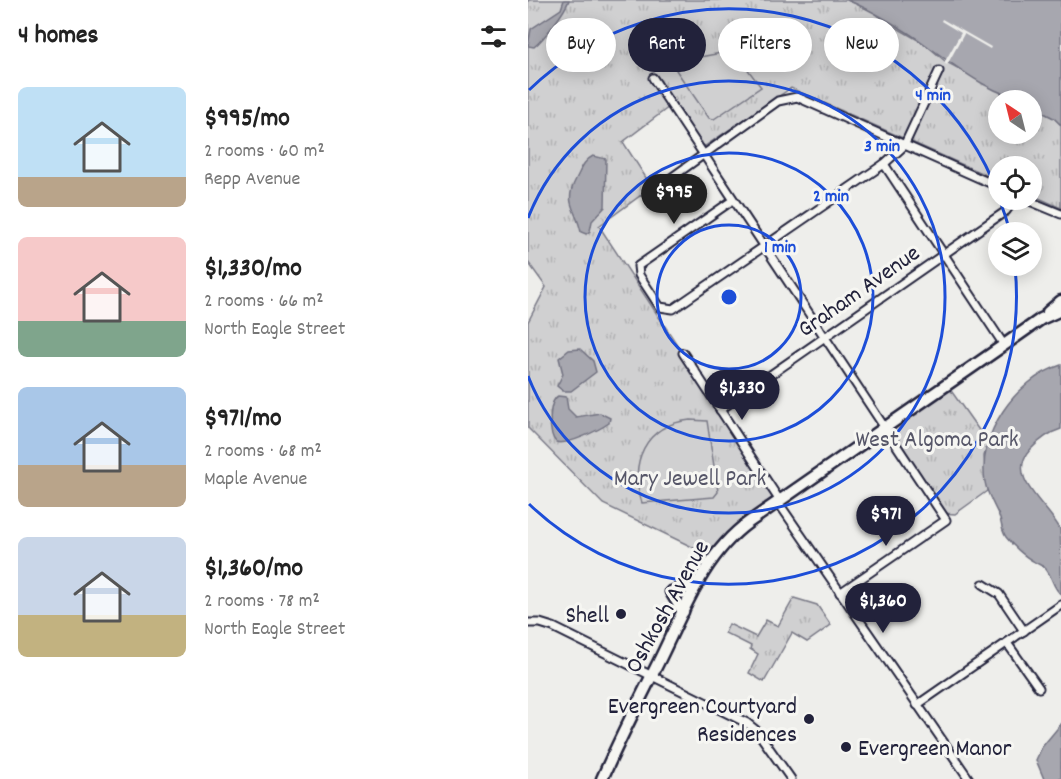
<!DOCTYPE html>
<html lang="en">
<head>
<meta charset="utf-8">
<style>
	body { margin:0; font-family:Dekko,sans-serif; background:#f2f2f2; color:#222; height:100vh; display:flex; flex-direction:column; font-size:22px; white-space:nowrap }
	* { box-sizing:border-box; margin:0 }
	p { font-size:20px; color:#767676 }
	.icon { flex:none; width:33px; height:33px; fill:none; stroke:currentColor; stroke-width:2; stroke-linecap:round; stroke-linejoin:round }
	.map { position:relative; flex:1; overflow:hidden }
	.side { display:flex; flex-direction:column; background:#fff; width:528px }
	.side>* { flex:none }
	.top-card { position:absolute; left:18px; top:18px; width:424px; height:54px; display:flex; gap:12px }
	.needle { width:39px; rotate:325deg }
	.controls { position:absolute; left:460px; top:90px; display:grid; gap:12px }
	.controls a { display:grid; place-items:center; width:54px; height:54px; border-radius:50%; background:#fff; box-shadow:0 3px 15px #0003; font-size:30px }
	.price { position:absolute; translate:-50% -51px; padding:0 14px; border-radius:21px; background:#22223b; color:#fff; font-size:20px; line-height:39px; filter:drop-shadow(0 2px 3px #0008) }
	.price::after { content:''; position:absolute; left:50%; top:36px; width:18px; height:14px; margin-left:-9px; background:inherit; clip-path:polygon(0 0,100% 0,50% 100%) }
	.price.on { background:#222; color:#fff }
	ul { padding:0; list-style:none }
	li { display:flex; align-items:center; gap:18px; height:150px; padding:0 18px }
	li span { display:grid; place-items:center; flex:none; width:168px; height:120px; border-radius:9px; color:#555 }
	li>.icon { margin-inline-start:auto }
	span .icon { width:72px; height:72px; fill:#fffc; stroke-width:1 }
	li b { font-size:26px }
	h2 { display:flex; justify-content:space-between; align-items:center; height:72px; padding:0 18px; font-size:26px }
	.tag { padding:0 21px; border-radius:27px; background:#fff; box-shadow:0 3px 15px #0003; font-size:21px; line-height:54px }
	.tag.on { background:#22223b; color:#fff }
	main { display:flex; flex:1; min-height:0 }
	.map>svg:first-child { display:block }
</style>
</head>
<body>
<main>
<section class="side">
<h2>4 homes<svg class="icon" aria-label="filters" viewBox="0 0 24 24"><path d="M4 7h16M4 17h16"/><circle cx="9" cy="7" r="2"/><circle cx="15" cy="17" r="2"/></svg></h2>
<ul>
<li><span style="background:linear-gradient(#bfe0f5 75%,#b9a48a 0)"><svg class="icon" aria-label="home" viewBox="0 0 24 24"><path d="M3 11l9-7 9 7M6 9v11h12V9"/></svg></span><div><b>$995/mo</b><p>2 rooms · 60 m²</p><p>Repp Avenue</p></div></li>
<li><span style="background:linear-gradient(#f6c9c9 70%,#7fa58c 0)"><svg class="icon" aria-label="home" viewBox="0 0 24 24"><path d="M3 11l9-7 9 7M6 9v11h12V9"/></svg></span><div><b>$1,330/mo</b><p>2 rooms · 66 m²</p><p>North Eagle Street</p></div></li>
<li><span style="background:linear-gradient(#a9c7e8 65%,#b9a48a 0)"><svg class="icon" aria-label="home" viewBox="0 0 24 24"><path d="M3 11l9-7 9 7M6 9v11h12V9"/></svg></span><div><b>$971/mo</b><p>2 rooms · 68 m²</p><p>Maple Avenue</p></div></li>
<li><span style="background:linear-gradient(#c9d6e8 65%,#c2b280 0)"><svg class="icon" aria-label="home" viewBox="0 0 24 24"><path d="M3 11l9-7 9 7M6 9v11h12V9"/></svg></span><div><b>$1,360/mo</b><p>2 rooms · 78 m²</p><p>North Eagle Street</p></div></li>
</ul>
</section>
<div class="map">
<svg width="533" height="779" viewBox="0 0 533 779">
	<defs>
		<pattern id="park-tufts" width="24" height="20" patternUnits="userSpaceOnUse" patternTransform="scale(1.5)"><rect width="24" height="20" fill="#d0d0d1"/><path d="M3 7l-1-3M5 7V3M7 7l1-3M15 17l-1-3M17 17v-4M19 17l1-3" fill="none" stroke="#b2b2b4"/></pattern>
	</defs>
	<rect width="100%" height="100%" fill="#eeeeeb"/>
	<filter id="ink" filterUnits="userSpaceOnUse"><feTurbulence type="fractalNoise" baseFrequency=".0167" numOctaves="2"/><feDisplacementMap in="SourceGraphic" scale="12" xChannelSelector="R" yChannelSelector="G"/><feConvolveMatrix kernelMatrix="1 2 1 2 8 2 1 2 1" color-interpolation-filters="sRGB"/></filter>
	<g filter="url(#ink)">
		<!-- park -->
		<g fill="url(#park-tufts)" stroke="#797986" stroke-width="1.5">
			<polygon points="0,0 319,0 345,11 355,20 397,44 418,62 490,100 471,100 471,134 504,134 504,107 526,118 533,125 533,208 504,195 504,166 471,166 471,181 263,88 177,146 172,144 145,104 95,142 124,187 71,226 252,501 185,557 75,504 0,428 0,322 18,287 0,262"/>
			<polygon points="419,385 460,443 456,456 459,491 427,514 414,513 357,428"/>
			<polygon points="266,598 289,605 303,625 279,642 264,633 236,682 221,673 230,654 222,649 223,646 197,633 201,624 228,637 238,620 250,626"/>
		</g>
		<!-- pitch -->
		<g fill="#d0d0d1" stroke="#797986" stroke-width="1.5">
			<polygon points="193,53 215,63 233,87 186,119 181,118 148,70 167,58"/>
			<path d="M162,420L179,421L190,492L186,497L114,503C101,463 116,425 162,420Z"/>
		</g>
		<!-- water -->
		<g fill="#a7a7af" stroke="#727281" stroke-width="1.5">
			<path d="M36,0H41C37,12 15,40 6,47L0,46L3,29L33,9Z"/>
			<path d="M319,0H533V125L526,118L504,107V100C469,100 426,65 398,45C377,30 342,9 319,0Z"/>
			<path d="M65,156L78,159L77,207L64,221L62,231L58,234L53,232C48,208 35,204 48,179C53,170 55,161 65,156Z"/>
			<polygon points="52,349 65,361 68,372 43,391 35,391 29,386 35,374 31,358 41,350"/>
			<path d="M533,365V429C520,433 511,440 502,450C477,477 520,505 532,529C533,540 533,579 533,594C525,589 524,575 517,568C514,565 509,564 505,561C496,556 484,545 478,537C473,530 474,523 471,516C466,505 459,494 457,482C449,435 487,380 533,365Z"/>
			<path d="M30,396L38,397L40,409L48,417L72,413L82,418L81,423C71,430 39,446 28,442C20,434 20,402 30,396Z"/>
			<polygon points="533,724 533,779 516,779 508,760 514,747"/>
		</g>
		<!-- pier -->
		<polygon fill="#eeeeeb" points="414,19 463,47 462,49 436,34 419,65 416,63 433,33 413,21"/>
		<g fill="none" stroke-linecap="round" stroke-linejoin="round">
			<defs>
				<g id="minor">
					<polyline points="125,78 418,520 312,593"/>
					<polyline points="356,164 476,345"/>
					<polyline points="143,178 250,101 269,97 471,187"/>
					<polyline points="205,200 110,266 111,275 132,307 145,309 356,164 376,146 411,71"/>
					<polyline points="499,200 533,214"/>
					<polyline points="155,353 252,501"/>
					<polyline points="192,410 478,211 486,200"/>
					<polyline points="250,502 441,779"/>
					<polyline points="455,584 471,594 496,631"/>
					<polyline points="0,623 12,623 25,627 219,723 229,731 263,779"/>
					<polyline points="479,643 511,688"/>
					<polyline points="389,705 533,605"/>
				</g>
				<g id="primary">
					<polyline points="520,312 533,301"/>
					<polyline points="155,612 143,592 170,583"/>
					<path d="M74,779C91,740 111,701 130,663C155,613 175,555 221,522L476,345L513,319L533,310"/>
				</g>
			</defs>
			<!-- minor casing -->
			<use href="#minor" stroke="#22223b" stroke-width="11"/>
			<!-- primary casing -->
			<use href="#primary" stroke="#22223b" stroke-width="15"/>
			<!-- minor -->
			<use href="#minor" stroke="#f6f6f2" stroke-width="7"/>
			<!-- primary -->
			<use href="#primary" stroke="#f6f6f2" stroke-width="10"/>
		</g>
	</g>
	<!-- distance rings -->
	<g fill="none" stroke="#1d4ed8" stroke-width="3">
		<circle cx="201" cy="297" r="72"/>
		<circle cx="201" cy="297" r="144"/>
		<path d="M0 218A216 216 0 1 1 0 376"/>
		<path d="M1 90A288 288 0 0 1 471 196M472 201A288 288 0 0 1 482 232M487 267A288 288 0 0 1 1 504"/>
	</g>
	<!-- markers -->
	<g fill="#22223b" stroke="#f6f6f2" stroke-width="2">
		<circle cx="93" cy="614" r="6"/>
		<circle cx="281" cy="719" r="6"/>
		<circle cx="318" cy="747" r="6"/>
	</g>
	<g text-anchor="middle" stroke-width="6" stroke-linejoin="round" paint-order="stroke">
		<!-- street labels -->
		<g font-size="24" fill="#22223b" stroke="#f6f6f2">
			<text transform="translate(330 290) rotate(-35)" y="8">Graham Avenue</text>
			<text transform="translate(138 606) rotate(-61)" y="8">Oshkosh Avenue</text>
		</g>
		<!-- park labels -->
		<g font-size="24" fill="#565668" stroke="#f6f6f2">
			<text x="409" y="446">West Algoma Park</text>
			<text x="162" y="485">Mary Jewell Park</text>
		</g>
		<!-- poi labels -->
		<g font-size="24" fill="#22223b" stroke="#f6f6f2" text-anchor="end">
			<text x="81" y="622">Shell</text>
			<text x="269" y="713">Evergreen Courtyard<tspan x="269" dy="28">Residences</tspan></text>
			<text x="330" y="755" text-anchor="start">Evergreen Manor</text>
		</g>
	</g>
	<circle cx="201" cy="297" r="9" fill="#1d4ed8" stroke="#f6f6f2" stroke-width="3"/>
	<g font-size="18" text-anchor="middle" font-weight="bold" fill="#1d4ed8" stroke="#f6f6f2" stroke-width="6" stroke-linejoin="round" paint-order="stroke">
		<text x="405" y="100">4 min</text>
		<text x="354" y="151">3 min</text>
		<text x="303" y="201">2 min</text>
		<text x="252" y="252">1 min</text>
	</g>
</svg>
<div class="controls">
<a><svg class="needle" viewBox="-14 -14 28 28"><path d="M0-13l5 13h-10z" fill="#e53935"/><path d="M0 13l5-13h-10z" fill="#767676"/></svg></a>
<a><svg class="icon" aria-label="locate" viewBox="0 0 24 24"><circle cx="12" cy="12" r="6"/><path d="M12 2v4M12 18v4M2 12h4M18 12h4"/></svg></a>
<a><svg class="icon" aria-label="layers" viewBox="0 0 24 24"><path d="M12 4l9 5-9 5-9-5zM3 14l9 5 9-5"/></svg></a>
</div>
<b class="price on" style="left:146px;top:225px">$995</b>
<b class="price" style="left:214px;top:421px">$1,330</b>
<b class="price" style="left:358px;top:547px">$971</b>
<b class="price" style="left:355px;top:634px">$1,360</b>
<div class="top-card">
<a class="tag">Buy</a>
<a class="tag on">Rent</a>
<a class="tag">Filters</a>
<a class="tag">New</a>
</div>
</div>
</main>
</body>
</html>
